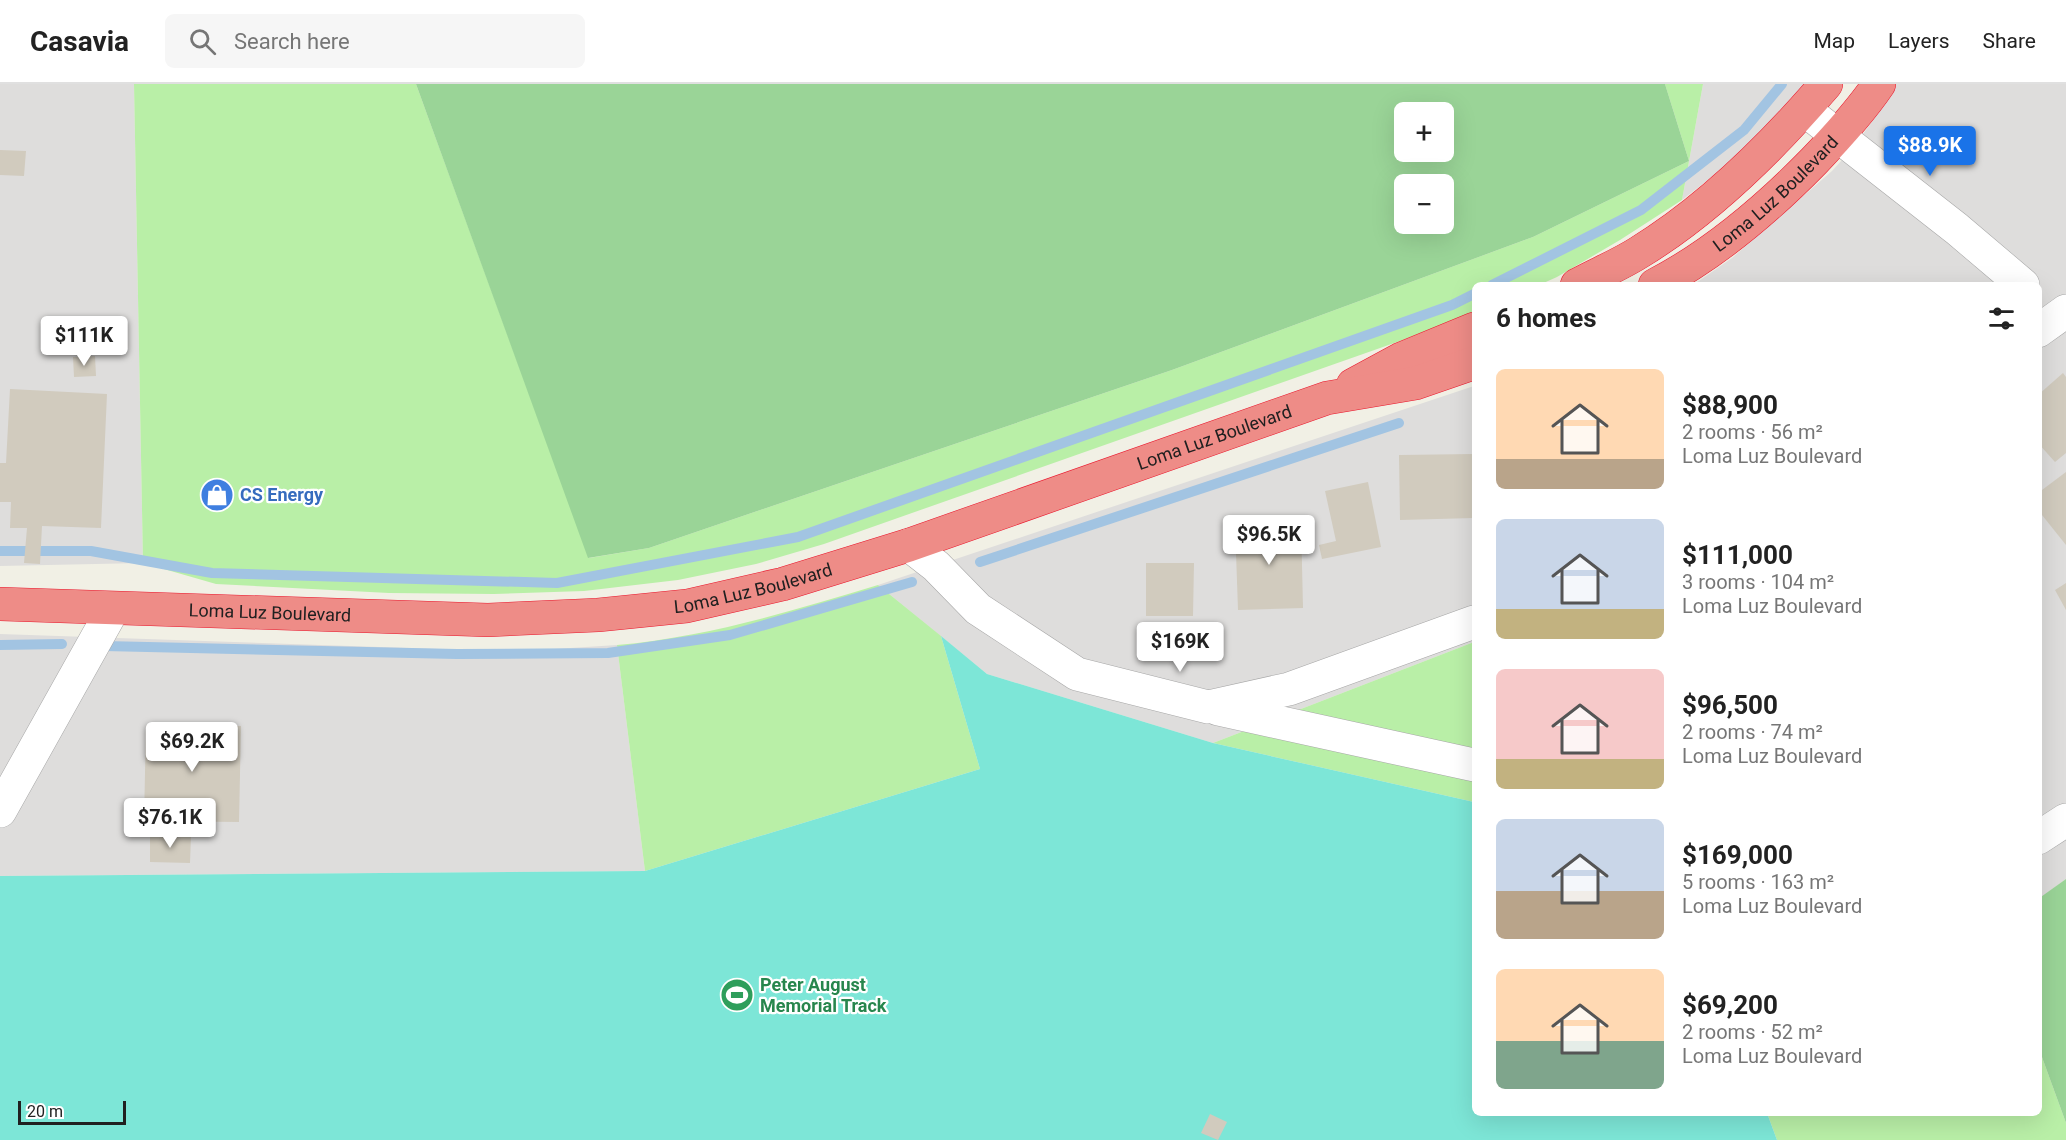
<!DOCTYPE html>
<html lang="en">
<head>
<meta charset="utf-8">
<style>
	body { margin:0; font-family:Roboto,sans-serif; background:#f6f6f6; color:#222; height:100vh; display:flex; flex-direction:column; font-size:22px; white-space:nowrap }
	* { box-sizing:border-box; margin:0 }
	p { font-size:20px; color:#767676 }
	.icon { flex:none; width:33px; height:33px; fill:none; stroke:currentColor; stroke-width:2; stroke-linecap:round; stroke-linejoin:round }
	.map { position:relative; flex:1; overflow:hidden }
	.side { position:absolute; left:1472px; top:198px; width:570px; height:834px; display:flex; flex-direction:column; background:#fff; border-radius:9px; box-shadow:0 6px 24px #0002 }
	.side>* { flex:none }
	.buttons { position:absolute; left:1394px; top:18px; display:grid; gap:12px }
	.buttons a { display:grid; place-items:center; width:60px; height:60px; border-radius:9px; background:#fff; box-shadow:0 6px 24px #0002; font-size:30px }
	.scale { position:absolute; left:18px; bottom:15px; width:108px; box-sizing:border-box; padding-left:6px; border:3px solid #202020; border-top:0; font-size:16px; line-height:21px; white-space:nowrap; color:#202020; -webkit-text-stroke:4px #fff; paint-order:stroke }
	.price { position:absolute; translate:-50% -51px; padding:0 14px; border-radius:6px; background:#fff; color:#222; font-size:20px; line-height:39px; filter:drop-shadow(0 2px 3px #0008) }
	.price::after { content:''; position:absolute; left:50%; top:36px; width:18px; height:14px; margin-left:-9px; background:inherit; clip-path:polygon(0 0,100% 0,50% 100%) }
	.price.on { background:#1a73e8; color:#fff }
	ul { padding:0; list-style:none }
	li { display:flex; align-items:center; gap:18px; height:150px; padding:0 24px }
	li span { display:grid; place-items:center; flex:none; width:168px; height:120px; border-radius:9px; color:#555 }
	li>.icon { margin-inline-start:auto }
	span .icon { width:72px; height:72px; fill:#fffc; stroke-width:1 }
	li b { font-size:26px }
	h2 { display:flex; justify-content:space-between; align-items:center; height:72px; padding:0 24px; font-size:26px }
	header { display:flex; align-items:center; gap:36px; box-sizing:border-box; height:84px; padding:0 30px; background:#fff; border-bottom:2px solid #e0e0e0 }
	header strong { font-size:28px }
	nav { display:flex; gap:33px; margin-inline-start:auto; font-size:21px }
	.search { width:420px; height:54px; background:#f6f6f6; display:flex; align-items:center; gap:15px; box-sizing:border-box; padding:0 21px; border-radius:9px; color:#767676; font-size:22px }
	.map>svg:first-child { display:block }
</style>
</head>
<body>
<header>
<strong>Casavia</strong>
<div class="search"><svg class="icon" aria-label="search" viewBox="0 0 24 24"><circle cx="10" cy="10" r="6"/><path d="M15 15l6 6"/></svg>Search here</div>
<nav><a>Map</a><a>Layers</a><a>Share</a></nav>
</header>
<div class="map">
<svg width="2066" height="1056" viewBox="0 0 2066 1056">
	<rect width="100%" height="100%" fill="#f1f0e5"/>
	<!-- residential -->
	<g fill="#dedddc">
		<polygon points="0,0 134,0 143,479 0,482"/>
		<polygon points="1703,0 1805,0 1739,72 1682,116"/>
		<polygon points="1896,0 2066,0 2066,795 2039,815 2038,201 1693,201 1732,174 1832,87 1852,65 1882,24"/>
		<polygon points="1474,302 1474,558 1213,659 987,590 878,501"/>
		<polygon points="0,550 439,565 524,567 617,561 645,787 0,792"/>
	</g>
	<!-- grass -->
	<g fill="#b9efa7">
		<polygon points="134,0 416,0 589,474 649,464 1172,286 1533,153 1689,77 1665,0 1703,0 1682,116 1620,156 1557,193 1539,201 1474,201 1474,228 1400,257 824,460 756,480 678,496 584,507 494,510 389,509 216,500 143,479"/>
		<path d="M878,501L941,552L980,685L645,787L617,561C707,553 792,527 878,501Z"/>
		<polygon points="1474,558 1474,718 1213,659"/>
		<polygon points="2039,965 2066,1039 2066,1056 1777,1056 1767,1029 2038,1029"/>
	</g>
	<!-- forest -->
	<g fill="#9ad497" fill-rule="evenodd">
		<path d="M416,0H1665L1689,77L1533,153L1172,286L649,464L588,474ZM1404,28H1443V68H1404ZM1404,100H1443V140H1404Z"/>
		<polygon points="2066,795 2066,1039 2039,965 2038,815"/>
	</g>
	<!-- pitch -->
	<polygon fill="#7de6d7" points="941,552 987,590 1213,659 1474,718 1474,1029 1767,1029 1777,1056 0,1056 0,792 645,787 980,685"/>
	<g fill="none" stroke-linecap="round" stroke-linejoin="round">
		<!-- stream -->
		<g stroke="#a2c4e2" stroke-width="10">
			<polyline points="1492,201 1641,126 1744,46 1782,0"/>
			<polyline points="0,467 91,467 212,489 557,499 798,453 1452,221 1474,210"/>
			<polyline points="980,478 1399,339"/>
			<polyline points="0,561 62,560"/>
			<polyline points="104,562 457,570 608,569 730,551 912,498"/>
		</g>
	</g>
	<!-- building -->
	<g fill="#d1cbbe">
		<polygon points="0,66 26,67 24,92 0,91"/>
		<polygon points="95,272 96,292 74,293 73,273"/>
		<polygon points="2063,289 2066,293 2066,369 2055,378 2038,359 2038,311"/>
		<polygon points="10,305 107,310 101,444 42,442 40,480 24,479 27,444 10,444 11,418 0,418 0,379 6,379"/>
		<polygon points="1473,370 1474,434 1400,436 1399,371"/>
		<polygon points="2066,388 2066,461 2038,426 2038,409"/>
		<polygon points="1368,398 1381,463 1322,475 1319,461 1336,457 1325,407"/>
		<polygon points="1301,438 1303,524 1238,526 1235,440"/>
		<polygon points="1146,479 1194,479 1193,532 1146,532"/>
		<polygon points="2066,499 2066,526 2055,506"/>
		<polygon points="146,641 241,642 239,738 144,737"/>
		<polygon points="150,751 191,752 190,779 150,778"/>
		<polygon points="1210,1030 1227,1038 1218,1056 1201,1049"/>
	</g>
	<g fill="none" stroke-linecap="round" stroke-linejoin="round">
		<defs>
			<g id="minor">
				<polyline points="1805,26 1957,145 2023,201"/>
				<polyline points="2038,247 2066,227"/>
				<polyline points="909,461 936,482 978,525 1077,590 1208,623 1289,605 1474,538"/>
				<polyline points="1218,625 1474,681"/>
				<polyline points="0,727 113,525"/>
				<polyline points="2038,754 2066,736"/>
			</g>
			<g id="highway">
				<path d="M1577,201C1597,190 1619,181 1638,169C1710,125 1772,63 1826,0"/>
				<path id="s1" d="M1655,201C1715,170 1767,125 1814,77C1837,53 1860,28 1879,0"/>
				<polyline points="1353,301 1401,275 1474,245"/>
				<path id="s2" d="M0,520L488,536L598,531L687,522L783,500L909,461L1327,314L1416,299L1474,279"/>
			</g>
		</defs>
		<!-- minor casing -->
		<use href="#minor" stroke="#a7a7a7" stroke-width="34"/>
		<!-- highway casing -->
		<use href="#highway" stroke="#ea172d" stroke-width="34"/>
		<!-- minor -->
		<use href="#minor" stroke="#fff" stroke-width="33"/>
		<!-- highway -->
		<use href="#highway" stroke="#ee8c87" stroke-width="33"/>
	</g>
	<!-- icons -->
	<defs>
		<symbol id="shop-disc" viewBox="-11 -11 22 22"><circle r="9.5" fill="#3f7fe0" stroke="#fff"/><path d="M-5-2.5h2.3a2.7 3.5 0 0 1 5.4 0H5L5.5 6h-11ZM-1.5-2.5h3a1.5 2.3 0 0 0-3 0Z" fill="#fff"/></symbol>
		<symbol id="stadium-disc" viewBox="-11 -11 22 22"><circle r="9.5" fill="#2e9e5b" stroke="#fff"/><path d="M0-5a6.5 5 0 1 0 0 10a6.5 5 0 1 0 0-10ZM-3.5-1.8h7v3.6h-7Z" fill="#fff"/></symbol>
	</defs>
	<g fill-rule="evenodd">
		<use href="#shop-disc" x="198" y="392" width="38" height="38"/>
		<use href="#stadium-disc" x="718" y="892" width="38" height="38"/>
	</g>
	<g text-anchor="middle" stroke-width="4.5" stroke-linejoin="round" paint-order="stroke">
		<!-- street labels -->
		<g font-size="18" fill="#202020" stroke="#fff">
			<text dy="6" stroke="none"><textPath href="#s1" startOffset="152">Loma Luz Boulevard</textPath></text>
			<text dy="6" stroke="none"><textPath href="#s2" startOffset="1242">Loma Luz Boulevard</textPath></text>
			<text dy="6" stroke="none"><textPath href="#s2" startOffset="756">Loma Luz Boulevard</textPath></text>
			<text dy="6" stroke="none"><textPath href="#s2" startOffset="270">Loma Luz Boulevard</textPath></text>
		</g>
		<!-- shop labels -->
		<g font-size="18" font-weight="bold" fill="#366cbe" stroke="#fff" text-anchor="start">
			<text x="240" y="417">CS Energy</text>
		</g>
		<!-- leisure labels -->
		<g font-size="18" font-weight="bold" fill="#27864d" stroke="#fff" text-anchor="start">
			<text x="760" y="907">Peter August<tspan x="760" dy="21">Memorial Track</tspan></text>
		</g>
	</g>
</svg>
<div class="buttons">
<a>+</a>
<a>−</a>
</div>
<div class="scale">20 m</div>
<b class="price on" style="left:1930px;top:93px">$88.9K</b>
<b class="price" style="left:84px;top:283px">$111K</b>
<b class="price" style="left:1269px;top:482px">$96.5K</b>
<b class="price" style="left:1180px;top:589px">$169K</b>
<b class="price" style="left:192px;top:689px">$69.2K</b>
<b class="price" style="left:170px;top:765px">$76.1K</b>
<section class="side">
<h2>6 homes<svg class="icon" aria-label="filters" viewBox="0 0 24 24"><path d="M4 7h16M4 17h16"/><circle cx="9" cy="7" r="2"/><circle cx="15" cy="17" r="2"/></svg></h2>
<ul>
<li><span style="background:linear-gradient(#ffd9b3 75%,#b9a48a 0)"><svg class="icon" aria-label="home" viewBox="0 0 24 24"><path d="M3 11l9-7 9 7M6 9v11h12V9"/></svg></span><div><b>$88,900</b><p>2 rooms · 56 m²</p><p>Loma Luz Boulevard</p></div></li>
<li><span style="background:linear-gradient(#c9d6e8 75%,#c2b280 0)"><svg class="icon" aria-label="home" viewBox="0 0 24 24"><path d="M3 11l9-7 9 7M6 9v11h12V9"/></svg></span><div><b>$111,000</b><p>3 rooms · 104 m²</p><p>Loma Luz Boulevard</p></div></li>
<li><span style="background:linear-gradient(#f6c9c9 75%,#c2b280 0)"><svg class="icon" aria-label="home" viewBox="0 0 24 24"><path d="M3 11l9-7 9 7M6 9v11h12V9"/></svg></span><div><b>$96,500</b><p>2 rooms · 74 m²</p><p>Loma Luz Boulevard</p></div></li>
<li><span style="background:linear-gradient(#c9d6e8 60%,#b9a48a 0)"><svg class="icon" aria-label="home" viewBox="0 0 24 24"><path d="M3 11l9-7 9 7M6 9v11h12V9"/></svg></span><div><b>$169,000</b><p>5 rooms · 163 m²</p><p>Loma Luz Boulevard</p></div></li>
<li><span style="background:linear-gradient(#ffd9b3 60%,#7fa58c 0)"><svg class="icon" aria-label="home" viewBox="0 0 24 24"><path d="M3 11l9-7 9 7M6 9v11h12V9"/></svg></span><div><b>$69,200</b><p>2 rooms · 52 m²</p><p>Loma Luz Boulevard</p></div></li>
</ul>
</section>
</div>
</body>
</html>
